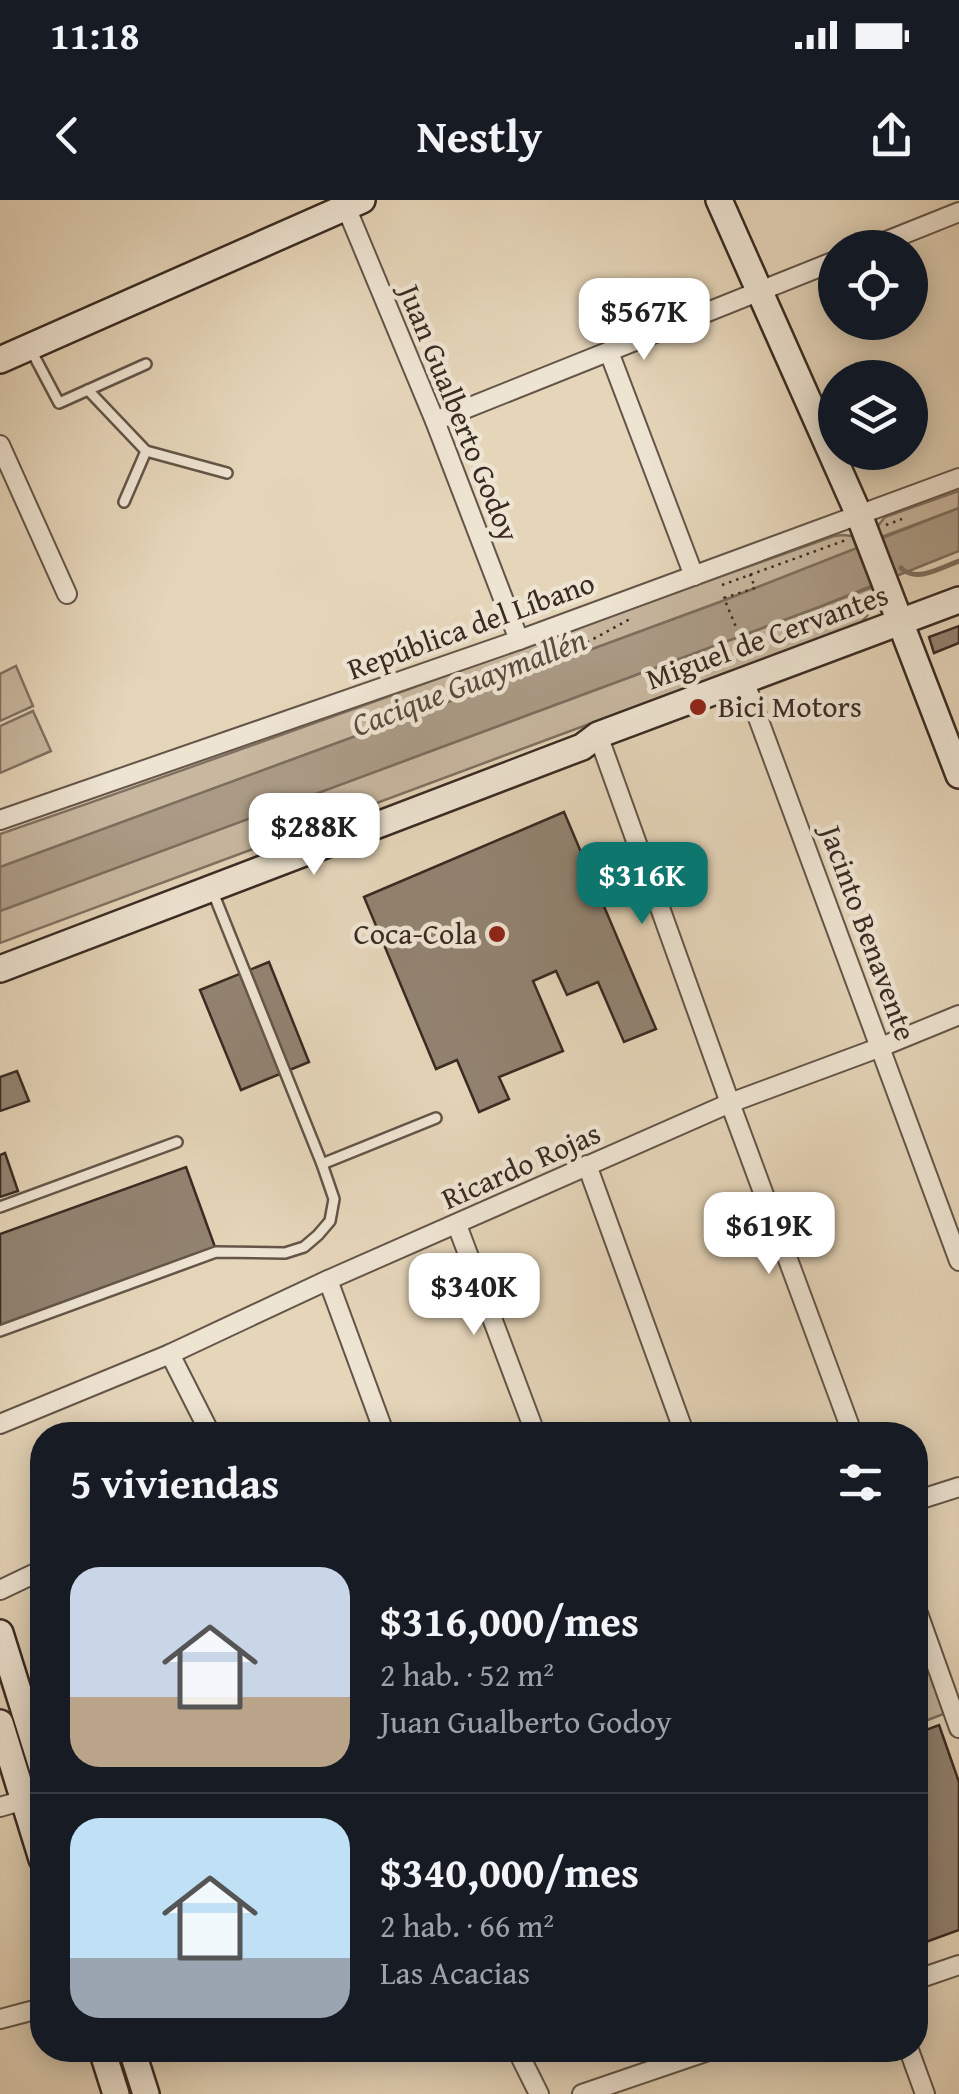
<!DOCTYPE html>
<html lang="es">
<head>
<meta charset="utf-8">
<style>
	body { margin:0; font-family:"Gentium Book Plus",serif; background:#242831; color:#f1f3f6; height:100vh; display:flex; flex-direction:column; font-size:38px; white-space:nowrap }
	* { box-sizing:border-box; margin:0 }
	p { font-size:32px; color:#9ea1a6 }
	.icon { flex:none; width:55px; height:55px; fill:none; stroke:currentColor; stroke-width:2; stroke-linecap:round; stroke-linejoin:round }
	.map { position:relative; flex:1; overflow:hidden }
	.side { position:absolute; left:30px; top:1222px; width:898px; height:640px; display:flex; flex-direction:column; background:#171b24; border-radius:40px; box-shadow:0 5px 25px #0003 }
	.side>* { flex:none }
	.controls { position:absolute; left:818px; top:30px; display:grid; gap:20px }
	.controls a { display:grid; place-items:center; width:110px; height:110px; border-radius:50%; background:#171b24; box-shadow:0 5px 25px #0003; font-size:50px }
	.price { position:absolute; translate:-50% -85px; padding:0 22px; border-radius:20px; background:#fff; color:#222; font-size:32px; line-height:65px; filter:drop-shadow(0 2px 5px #0008) }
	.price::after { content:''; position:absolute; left:50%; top:60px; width:30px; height:22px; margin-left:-15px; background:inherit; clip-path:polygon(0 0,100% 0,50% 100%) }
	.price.selected { background:#0f766e; color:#fff }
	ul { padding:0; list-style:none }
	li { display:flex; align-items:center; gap:30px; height:250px; padding:0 40px }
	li+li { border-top:2px solid #363941 }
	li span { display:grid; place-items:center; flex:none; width:280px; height:200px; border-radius:30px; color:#555 }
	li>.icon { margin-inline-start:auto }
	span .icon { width:120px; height:120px; fill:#fffc; stroke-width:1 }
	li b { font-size:42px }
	h2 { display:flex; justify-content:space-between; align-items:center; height:120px; padding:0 40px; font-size:42px }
	.status { display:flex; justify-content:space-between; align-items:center; height:70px; padding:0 50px; background:#171b24; direction:ltr }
	.status svg { height:28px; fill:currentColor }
	header { display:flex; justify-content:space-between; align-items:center; height:130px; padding:0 40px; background:#171b24; font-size:45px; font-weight:700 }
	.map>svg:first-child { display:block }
</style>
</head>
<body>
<div class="status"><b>11:18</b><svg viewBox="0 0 49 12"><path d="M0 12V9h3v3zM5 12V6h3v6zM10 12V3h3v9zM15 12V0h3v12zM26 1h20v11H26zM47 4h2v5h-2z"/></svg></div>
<header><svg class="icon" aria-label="back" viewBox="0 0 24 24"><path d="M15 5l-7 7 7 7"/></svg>Nestly<svg class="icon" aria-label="share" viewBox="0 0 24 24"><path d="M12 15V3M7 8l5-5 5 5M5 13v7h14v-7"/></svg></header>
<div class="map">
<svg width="959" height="1894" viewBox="0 0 959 1894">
	<rect width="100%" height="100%" fill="#e5d5b9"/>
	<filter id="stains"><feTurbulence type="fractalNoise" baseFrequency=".002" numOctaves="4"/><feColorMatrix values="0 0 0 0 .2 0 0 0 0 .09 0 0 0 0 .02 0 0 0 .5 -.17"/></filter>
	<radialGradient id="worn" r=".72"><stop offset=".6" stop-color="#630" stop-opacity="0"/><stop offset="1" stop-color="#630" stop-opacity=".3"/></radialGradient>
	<!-- green -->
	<g fill="#c8b8a0" stroke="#807162" stroke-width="2.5">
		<polygon points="959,291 959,308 879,338 877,327 885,317"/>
		<path d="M843,335L852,336L857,348L720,402L0,667V634C279,538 556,435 834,336Z"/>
		<path d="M873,387C879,403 871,411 861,423L0,743V711Z"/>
		<polygon points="16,466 33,506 0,521 0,474"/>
		<polygon points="33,511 51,551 0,573 0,526"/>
		<polygon points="915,1433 946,1513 915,1525"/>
	</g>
	<!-- water -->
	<polygon fill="#ab9b86" stroke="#7d6e5e" stroke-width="2.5" points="959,308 959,351 819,407 0,711 0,667 720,402"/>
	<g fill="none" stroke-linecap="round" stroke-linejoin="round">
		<!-- stream -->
		<path stroke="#7d6e5e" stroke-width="5" d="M901,368C917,383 940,368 959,361"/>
	</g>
	<!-- building -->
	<g fill="#928371" stroke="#392a23" stroke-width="2.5">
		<polygon points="959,426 959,443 934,453 929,437"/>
		<polygon points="564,612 656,829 624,842 598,782 567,795 556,771 533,781 563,851 499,877 509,899 479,912 457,860 436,869 364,697"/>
		<polygon points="269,762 309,862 241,890 200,790"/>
		<polygon points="17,871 29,901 0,911 0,877"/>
		<polygon points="5,953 18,991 0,997 0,955"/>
		<polygon points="186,967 215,1047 0,1126 0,1034"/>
		<polygon points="939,1525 959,1582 959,1730 915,1746 915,1534"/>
	</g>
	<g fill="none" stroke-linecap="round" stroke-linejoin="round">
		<defs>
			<g id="lane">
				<polyline points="31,150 59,203 146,164"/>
				<polyline points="88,190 146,251 227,273"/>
				<polyline points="124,302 146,251"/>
				<polyline points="322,964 436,918"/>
				<polyline points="0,1007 177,942"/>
				<polyline points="0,1131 216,1052 285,1053 304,1047 318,1035 330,1021 334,999 322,964 212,690"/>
			</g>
			<g id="street">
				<polyline points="346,7 435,221 519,440"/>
				<polyline points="869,48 959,12"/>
				<polyline points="609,152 694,376"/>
				<polyline points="435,221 835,61"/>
				<polyline points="0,245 67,394"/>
				<polyline points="744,480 959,1061"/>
				<polyline points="598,535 730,903 853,1235"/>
				<polyline points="0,620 519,440 959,278"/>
				<polyline points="587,965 685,1235"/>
				<polyline points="457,1025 536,1235"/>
				<polyline points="328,1080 385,1235"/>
				<polyline points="170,1154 211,1235"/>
				<polyline points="0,1224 170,1154 328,1080 730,903 881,847 959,815"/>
				<polyline points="915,1301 959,1287"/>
				<polyline points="0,1390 42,1370"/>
				<polyline points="915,1405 959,1528"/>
				<polyline points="0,1607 24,1600 42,1599"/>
				<polyline points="915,1780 959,1765"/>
				<polyline points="0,1819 42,1808"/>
				<polyline points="517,1850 539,1894"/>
				<polyline points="909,1850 925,1894"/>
				<polyline points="582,1894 711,1850"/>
			</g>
			<g id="secondary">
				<polyline points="719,0 859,315 959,575"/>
				<polyline points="0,160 362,0"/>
				<polyline points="0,769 582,547 598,535 959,400"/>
				<polyline points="0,1433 42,1567"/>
				<polyline points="0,1523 42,1659"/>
				<polyline points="102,1850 116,1894"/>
				<polyline points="132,1850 146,1894"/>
			</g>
		</defs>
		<!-- lane casing -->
		<use href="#lane" stroke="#645548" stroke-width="14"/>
		<!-- street casing -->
		<use href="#street" stroke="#645548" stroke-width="22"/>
		<!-- secondary casing -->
		<use href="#secondary" stroke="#392a23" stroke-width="30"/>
		<!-- path -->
		<g stroke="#392a23" stroke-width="2.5" stroke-dasharray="2.5 5" stroke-linecap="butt">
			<polyline points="886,325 902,319"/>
			<polyline points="750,374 755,388 724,398 745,449 774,440 776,444"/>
			<polyline points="722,385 846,340"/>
			<polyline points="508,464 551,457 573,450 630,419"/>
		</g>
		<!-- lane -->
		<use href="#lane" stroke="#eee4d2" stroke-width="9"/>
		<!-- street -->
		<use href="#street" stroke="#eee4d2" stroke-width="18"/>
		<!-- secondary -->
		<use href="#secondary" stroke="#eee4d2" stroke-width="25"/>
	</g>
	<!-- markers -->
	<g fill="#8f2418" stroke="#eee4d2" stroke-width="4">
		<circle cx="698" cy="507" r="10"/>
		<circle cx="497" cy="734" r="10"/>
	</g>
	<g text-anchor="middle" stroke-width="9" stroke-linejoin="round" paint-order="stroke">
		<!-- street labels -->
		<g font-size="30" fill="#392a23" stroke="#eee4d2">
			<text transform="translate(459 213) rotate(68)" y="10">Juan Gualberto Godoy</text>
			<text transform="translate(471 426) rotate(-20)" y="10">República del Líbano</text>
			<text transform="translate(767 437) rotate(-20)" y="10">Miguel de Cervantes</text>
			<text transform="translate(868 733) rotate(70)" y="10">Jacinto Benavente</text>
			<text transform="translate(521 966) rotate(-24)" y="10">Ricardo Rojas</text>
		</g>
		<!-- poi labels -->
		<g font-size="30" fill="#392a23" stroke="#eee4d2" text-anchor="start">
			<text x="718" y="517">Bici Motors</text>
			<text x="477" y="744" text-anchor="end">Coca-Cola</text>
		</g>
		<!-- water labels -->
		<g font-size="32" font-style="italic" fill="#5b4c41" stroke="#eee4d2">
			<text transform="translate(469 482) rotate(-21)" y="11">Cacique Guaymallén</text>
		</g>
	</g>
	<rect width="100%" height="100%" filter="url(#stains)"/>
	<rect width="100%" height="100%" fill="url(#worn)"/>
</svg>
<div class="controls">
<a><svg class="icon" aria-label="locate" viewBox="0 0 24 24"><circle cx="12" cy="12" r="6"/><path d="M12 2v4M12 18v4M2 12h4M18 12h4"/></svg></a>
<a><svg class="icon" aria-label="layers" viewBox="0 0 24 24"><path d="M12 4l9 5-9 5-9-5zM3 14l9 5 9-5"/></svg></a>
</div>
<b class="price" style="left:644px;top:163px">$567K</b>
<b class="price" style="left:314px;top:678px">$288K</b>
<b class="price selected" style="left:642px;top:727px">$316K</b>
<b class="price" style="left:769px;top:1077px">$619K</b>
<b class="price" style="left:474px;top:1138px">$340K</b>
<section class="side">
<h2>5 viviendas<svg class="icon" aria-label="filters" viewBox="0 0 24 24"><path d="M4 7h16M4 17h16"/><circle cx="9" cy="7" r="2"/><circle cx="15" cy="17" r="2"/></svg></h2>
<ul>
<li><span style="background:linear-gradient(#c9d6e8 65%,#b9a48a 0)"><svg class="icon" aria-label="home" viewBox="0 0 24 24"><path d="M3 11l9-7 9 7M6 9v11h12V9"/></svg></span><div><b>$316,000/mes</b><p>2 hab. · 52 m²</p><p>Juan Gualberto Godoy</p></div></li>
<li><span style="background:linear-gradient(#bfe0f5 70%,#9aa5b1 0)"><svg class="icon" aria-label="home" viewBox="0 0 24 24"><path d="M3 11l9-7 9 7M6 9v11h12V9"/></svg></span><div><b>$340,000/mes</b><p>2 hab. · 66 m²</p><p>Las Acacias</p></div></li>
</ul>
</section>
</div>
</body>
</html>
